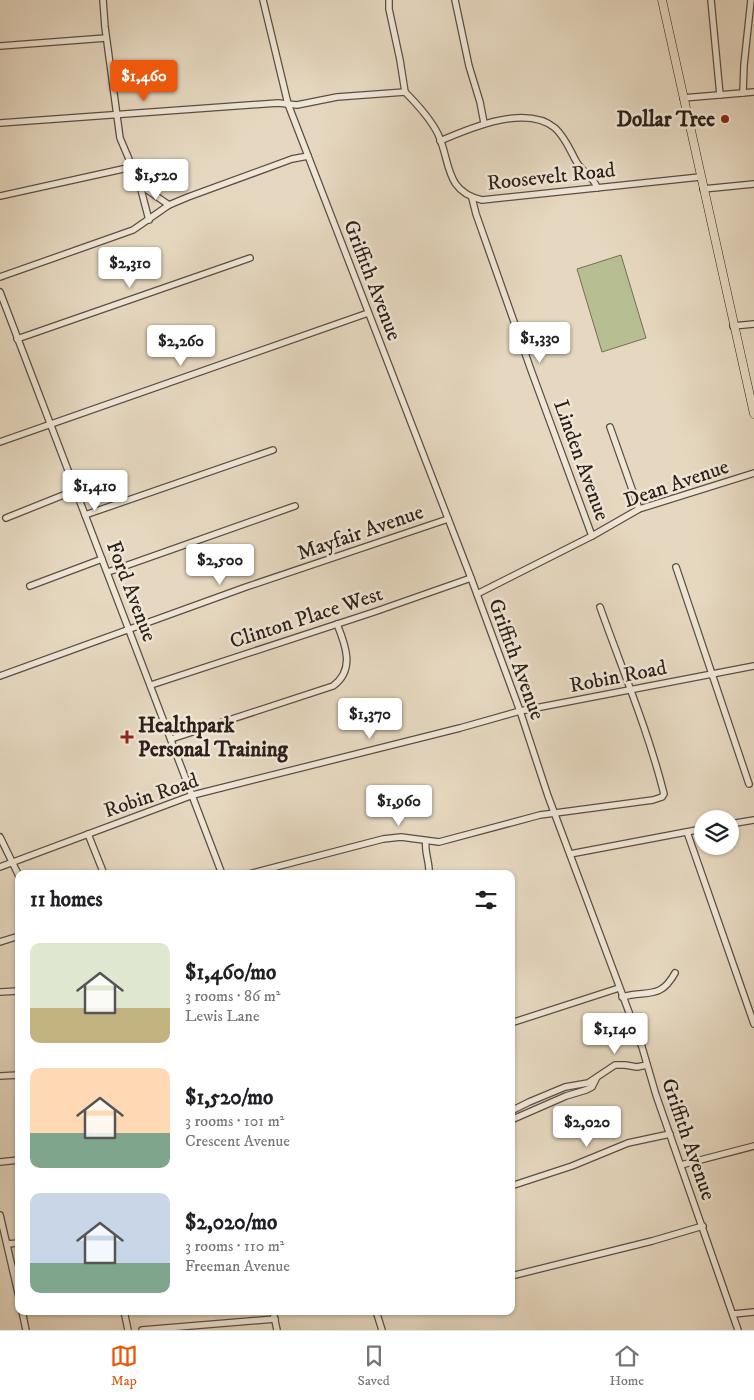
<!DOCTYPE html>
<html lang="en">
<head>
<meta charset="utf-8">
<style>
	body { margin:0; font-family:"IM FELL DW Pica",serif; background:#f2f2f2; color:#202124; height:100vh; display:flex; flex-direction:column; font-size:19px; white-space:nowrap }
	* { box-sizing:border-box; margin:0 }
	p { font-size:16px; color:#757577 }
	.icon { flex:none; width:28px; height:28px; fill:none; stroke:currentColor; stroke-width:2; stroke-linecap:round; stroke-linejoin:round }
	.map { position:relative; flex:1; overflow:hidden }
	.sheet { position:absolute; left:15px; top:870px; width:500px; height:445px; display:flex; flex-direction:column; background:#fff; border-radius:10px; box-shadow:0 1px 4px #0004 }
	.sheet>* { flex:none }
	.tools { position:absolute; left:694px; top:810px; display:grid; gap:10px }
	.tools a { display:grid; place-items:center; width:45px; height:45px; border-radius:50%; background:#fff; box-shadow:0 1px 4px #0004; font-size:25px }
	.price { position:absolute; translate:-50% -42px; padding:0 11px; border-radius:5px; background:#fff; color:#222; font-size:16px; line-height:32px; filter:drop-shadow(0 1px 2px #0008) }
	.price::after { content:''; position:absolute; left:50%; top:30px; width:15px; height:11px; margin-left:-8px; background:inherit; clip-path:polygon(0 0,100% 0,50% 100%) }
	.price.current { background:#ea580c; color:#fff }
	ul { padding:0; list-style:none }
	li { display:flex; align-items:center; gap:15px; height:125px; padding:0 15px }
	li span { display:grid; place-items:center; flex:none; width:140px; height:100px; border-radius:10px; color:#555 }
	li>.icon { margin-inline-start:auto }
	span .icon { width:60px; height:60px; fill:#fffc; stroke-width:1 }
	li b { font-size:21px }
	h2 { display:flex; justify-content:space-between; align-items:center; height:60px; padding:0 15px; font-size:21px }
	.tabs { display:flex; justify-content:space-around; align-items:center; height:70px; border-top:1px solid #e0e0e0; background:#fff; font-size:14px; color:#757577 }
	.tabs a { display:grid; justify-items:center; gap:2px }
	.tabs .current { color:#ea580c }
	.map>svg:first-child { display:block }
</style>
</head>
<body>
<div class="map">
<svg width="754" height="1330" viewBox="0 0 754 1330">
	<rect width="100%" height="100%" fill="#e6d8c0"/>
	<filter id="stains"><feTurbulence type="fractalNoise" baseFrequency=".004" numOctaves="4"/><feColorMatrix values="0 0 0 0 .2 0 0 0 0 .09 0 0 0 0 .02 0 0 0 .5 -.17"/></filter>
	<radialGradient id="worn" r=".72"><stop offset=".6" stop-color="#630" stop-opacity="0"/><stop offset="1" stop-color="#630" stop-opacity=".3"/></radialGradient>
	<!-- green -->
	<polygon fill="#b7be91" stroke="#726f56" points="621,255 646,338 602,352 577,269"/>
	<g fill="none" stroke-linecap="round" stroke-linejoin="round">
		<defs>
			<g id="minor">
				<polyline points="103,0 105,27 120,138 140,185 169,205"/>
				<polyline points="263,0 288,104 471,578 520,711 548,796 642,1047 656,1095 738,1330"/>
				<polyline points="389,0 389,9 400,60 405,92"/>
				<polyline points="455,0 469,66 480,102 484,123"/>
				<polyline points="711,0 720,95"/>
				<polyline points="0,46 106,38"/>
				<polyline points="743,93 744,65 751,0"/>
				<polyline points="683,98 754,92"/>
				<path d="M0,123L278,103L297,105L337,97L405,92C417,104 430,118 438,134C451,162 444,191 482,200L700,177"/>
				<path d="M440,141C470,128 526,104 555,128C565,137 570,150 576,161C581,171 595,178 597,188"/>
				<polyline points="140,186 149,220"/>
				<polyline points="703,189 754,184"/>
				<polyline points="0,196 132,167"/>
				<polyline points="472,198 476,214 531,370 592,536"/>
				<polyline points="0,277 133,230 169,205 188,197 292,159 308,156"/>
				<polyline points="0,292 222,874"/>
				<polyline points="733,326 754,324"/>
				<polyline points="17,339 250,258"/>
				<polyline points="610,427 639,509"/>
				<polyline points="0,442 368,313"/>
				<polyline points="85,515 273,450"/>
				<polyline points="6,518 76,490"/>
				<polyline points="676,567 749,784"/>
				<polyline points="108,572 295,506"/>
				<polyline points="30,586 102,559"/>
				<polyline points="477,594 592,536 639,509 754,473"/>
				<polyline points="0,676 246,587 448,519"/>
				<polyline points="151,685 374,612 471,578"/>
				<path d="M171,739L333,686C355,670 346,646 337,624"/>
				<polyline points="730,824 754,820"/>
				<polyline points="687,832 754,1024"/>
				<polyline points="88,834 104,874"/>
				<polyline points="0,837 19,876"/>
				<path d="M426,841C424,852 430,862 429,874"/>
				<polyline points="570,854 702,829"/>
				<polyline points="0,867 193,795 460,728 520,711 754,666"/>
				<path d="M249,874L383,839L401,837L439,842L540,815L653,800L662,797L664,794C648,730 622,669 600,607"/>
				<polyline points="0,942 19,936"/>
				<polyline points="0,992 19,991"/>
				<path d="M622,997C648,990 660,1000 675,973"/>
				<polyline points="511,1023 619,988"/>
				<polyline points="0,1076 19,1075"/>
				<polyline points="511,1111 529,1102 565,1087 588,1083 615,1065 625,1065 637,1067 647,1065"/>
				<polyline points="511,1120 566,1096 586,1090 592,1087 596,1079"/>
				<polyline points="0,1162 19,1160"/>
				<polyline points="681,1165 754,1146"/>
				<polyline points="511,1186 572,1166 628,1143 670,1134"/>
				<polyline points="0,1215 19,1297"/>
				<polyline points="7,1244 19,1243"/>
				<polyline points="511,1276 652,1241 703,1226"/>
				<polyline points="22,1311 26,1330"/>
				<polyline points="124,1311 128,1330"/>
				<polyline points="273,1311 277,1330"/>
				<polyline points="376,1311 382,1330"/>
				<polyline points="733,1314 754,1312"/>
				<polyline points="142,1330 275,1319"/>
			</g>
			<polyline id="major" points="662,0 754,414"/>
		</defs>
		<!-- minor casing -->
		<use href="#minor" stroke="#5b4e44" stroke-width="8"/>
		<!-- major casing -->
		<use href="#major" stroke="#2d201a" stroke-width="9"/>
		<!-- minor -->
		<use href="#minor" stroke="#efe6d6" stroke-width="5.5"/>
		<!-- major -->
		<use href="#major" stroke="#e6d8c0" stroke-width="8"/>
	</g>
	<!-- markers -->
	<g fill="#8f2418" stroke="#efe6d6" stroke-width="2">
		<circle cx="725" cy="119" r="5"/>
		<path d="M124.5 729.5h5v5h5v5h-5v5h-5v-5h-5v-5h5z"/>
	</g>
	<g text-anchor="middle" stroke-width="5" stroke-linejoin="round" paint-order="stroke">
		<!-- poi labels -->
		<g font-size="21" font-weight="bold" fill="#2d201a" stroke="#efe6d6" text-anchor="end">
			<text x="715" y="126">Dollar Tree</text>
			<text x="138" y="732" text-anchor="start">Healthpark<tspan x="138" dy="24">Personal Training</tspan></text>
		</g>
		<!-- street labels -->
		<g font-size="21" fill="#2d201a" stroke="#efe6d6">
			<text transform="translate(551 176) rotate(-6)" y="7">Roosevelt Road</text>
			<text transform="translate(373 280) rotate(69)" y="7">Griffith Avenue</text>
			<text transform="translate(582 460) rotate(70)" y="7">Linden Avenue</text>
			<text transform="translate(676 483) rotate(-19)" y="7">Dean Avenue</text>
			<text transform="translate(360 532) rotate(-19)" y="7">Mayfair Avenue</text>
			<text transform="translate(132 591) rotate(69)" y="7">Ford Avenue</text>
			<text transform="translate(306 617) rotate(-18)" y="7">Clinton Place West</text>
			<text transform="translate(517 659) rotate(70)" y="7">Griffith Avenue</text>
			<text transform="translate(618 676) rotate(-11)" y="7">Robin Road</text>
			<text transform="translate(151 795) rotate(-19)" y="7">Robin Road</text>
			<text transform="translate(689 1139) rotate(71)" y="7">Griffith Avenue</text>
		</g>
	</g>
	<rect width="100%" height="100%" filter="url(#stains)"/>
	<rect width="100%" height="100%" fill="url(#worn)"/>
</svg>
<div class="tools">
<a><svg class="icon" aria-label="layers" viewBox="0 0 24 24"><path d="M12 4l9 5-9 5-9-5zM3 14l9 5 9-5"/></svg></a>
</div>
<b class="price current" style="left:144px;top:102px">$1,460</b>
<b class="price" style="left:156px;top:201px">$1,520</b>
<b class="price" style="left:130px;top:289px">$2,310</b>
<b class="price" style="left:540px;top:364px">$1,330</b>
<b class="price" style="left:181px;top:367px">$2,260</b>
<b class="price" style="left:95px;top:512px">$1,410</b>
<b class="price" style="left:220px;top:586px">$2,500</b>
<b class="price" style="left:370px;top:740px">$1,370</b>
<b class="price" style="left:399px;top:827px">$1,960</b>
<b class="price" style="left:615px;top:1055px">$1,140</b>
<b class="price" style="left:587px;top:1148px">$2,020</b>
<section class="sheet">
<h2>11 homes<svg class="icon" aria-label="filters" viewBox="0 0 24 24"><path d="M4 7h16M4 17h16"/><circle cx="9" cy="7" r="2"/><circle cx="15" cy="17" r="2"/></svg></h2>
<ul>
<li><span style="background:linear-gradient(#dfe7d0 65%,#c2b280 0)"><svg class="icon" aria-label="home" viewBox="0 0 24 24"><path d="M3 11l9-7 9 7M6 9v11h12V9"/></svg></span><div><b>$1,460/mo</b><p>3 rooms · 86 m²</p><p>Lewis Lane</p></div></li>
<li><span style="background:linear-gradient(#ffd9b3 65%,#7fa58c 0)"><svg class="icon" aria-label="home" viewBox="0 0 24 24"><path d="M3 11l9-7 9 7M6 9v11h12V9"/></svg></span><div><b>$1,520/mo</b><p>3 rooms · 101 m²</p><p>Crescent Avenue</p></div></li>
<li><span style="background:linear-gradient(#c9d6e8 70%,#7fa58c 0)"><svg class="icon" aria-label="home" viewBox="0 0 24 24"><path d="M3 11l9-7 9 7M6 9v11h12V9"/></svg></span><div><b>$2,020/mo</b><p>3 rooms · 110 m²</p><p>Freeman Avenue</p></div></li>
</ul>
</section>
</div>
<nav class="tabs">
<a class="current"><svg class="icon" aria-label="map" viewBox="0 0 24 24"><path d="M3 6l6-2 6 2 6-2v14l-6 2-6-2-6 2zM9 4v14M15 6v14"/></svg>Map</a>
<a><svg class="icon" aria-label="saved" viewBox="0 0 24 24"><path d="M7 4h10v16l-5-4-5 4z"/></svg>Saved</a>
<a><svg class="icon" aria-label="home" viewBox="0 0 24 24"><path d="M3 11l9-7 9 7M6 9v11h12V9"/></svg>Home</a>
</nav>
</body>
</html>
